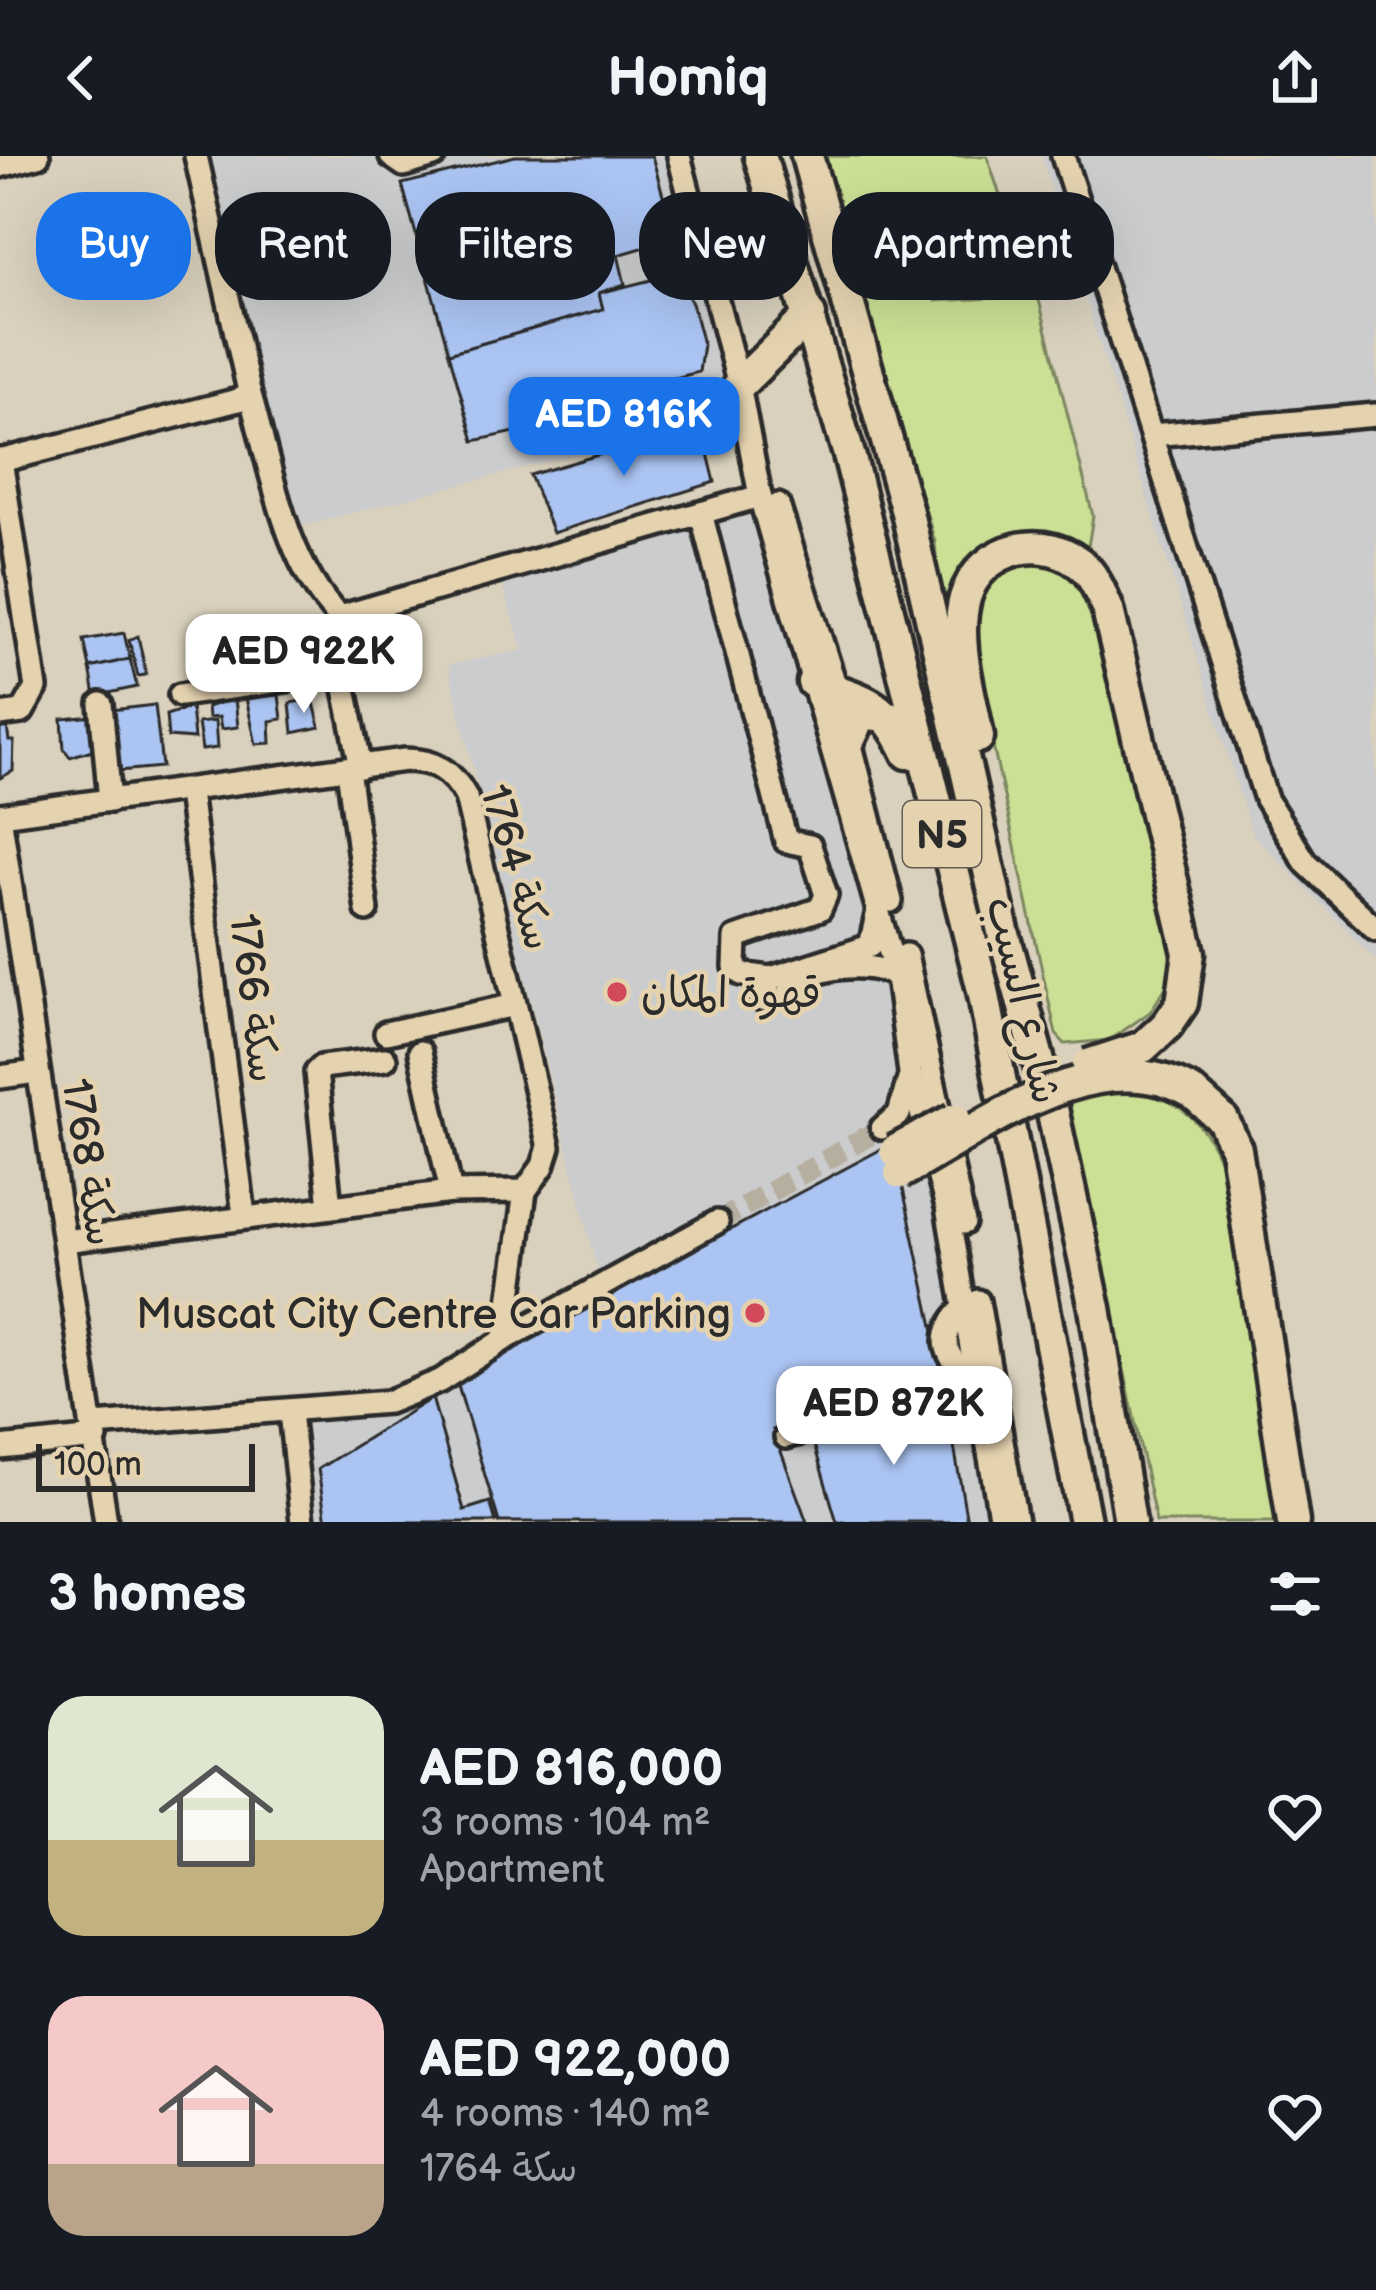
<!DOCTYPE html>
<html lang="en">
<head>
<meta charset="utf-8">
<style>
	body { margin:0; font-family:"Balsamiq Sans","Playpen Sans Arabic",sans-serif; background:#20242c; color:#f1f3f6; height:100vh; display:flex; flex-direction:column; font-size:45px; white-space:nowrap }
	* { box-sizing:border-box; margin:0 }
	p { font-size:39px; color:#9ea1a6 }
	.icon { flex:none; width:66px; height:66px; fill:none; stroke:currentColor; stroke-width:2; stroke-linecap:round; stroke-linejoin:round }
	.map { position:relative; height:1366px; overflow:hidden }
	.drawer { display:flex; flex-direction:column; background:#171b24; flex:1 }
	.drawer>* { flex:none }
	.guide { position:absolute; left:36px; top:36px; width:1305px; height:108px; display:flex; gap:24px }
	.scale { position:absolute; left:36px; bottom:30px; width:219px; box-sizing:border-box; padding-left:12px; border:6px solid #2b2b2b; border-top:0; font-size:33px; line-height:42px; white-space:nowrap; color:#2b2b2b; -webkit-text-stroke:9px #e5d3b0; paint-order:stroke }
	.price { position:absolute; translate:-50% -102px; padding:0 27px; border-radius:24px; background:#fff; color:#222; font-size:39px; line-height:78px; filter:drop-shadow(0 3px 6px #0008) }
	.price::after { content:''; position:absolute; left:50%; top:72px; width:36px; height:27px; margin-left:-18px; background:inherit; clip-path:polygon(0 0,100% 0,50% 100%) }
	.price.active { background:#1a73e8; color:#fff }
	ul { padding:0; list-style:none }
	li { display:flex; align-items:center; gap:36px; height:300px; padding:0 48px }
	li span { display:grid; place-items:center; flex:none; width:336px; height:240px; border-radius:36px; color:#555 }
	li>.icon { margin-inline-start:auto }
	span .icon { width:144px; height:144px; fill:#fffc; stroke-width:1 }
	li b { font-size:51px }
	h2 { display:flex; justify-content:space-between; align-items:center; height:144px; padding:0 48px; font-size:51px }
	.chip { padding:0 42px; border-radius:48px; background:#171b24; box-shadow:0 12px 48px #0002; font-size:42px; line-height:108px }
	.chip.active { background:#1a73e8; color:#fff }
	header { display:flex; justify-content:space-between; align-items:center; height:156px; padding:0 48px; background:#171b24; font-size:54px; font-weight:700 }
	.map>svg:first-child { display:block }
</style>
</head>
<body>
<header><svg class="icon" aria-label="back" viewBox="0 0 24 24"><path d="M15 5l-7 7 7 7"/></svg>Homiq<svg class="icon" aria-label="share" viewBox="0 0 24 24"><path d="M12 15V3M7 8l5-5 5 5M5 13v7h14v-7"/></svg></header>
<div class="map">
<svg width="1376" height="1366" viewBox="0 0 1376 1366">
	<rect width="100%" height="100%" fill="#d9d0bd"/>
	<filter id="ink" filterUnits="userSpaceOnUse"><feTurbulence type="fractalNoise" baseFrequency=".00833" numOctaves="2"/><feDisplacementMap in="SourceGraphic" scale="24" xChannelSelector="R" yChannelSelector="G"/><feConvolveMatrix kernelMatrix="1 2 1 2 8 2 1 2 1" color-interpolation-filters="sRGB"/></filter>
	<g filter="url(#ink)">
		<!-- built -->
		<g fill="#cbcccd">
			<polygon points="196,0 679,0 759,288 818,470 920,854 1016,1366 302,1366 290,1256 388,1246 599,1121 448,509 523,494 499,419 760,339 727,259 294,372"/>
			<polygon points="1041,0 1376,0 1376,804 1252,677"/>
		</g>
		<!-- green -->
		<g fill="#cbe095" stroke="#7b8660" stroke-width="3">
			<path d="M821,0H987L1017,91L932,98L936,145L1038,140L1093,360L1087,397C1030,355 967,382 948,448L939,437L935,386Z"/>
			<polygon points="1034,400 1060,408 1088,436 1177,772 1173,820 1150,856 1110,884 1065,888 1056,878 975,508 972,454 987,421"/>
			<path d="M1139,932C1180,945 1207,968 1221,1009L1278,1366H1156L1067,941Z"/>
		</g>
		<!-- building -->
		<g fill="#abc4f2" stroke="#2b2b2b" stroke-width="3">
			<polygon points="515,0 652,0 665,46 666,85 618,99 625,128 599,137 603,153 449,197 402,28"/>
			<polygon points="675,118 692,147 703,188 699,216 662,225 667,243 474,285 449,197 603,153 599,137"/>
			<polygon points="701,269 715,326 553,377 530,319"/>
			<polygon points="289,472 298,512 263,515 265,493 269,492 265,477"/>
			<polygon points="124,477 130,503 90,512 84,484"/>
			<polygon points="138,480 146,518 145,519 138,520 129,484"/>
			<polygon points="242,483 253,486 259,517 241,521 232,485"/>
			<polygon points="130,503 137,531 95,540 90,512"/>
			<polygon points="226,509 231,526 198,530 196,516"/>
			<polygon points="279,539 282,563 270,565 271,587 256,588 246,542"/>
			<polygon points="235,542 238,571 221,573 219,561 208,562 207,551"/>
			<polygon points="313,543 320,571 293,577 290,547"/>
			<polygon points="155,549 162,611 118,615 111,554"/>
			<polygon points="191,551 194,583 168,581 166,559"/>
			<polygon points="95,560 92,594 70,601 64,593 62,563"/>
			<polygon points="215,565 217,592 202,594 198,567"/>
			<polygon points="7,571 9,585 14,585 13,615 0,622 0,572"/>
			<polygon points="893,987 943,1216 773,1274 807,1366 499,1366 455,1220"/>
			<polygon points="888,1238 893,1255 904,1252 906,1260 947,1249 967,1366 837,1366 814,1289 855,1276 853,1267 863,1263 859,1247"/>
			<polygon points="432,1242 464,1354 490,1346 496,1366 326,1366 318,1313"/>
		</g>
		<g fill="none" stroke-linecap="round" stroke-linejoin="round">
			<!-- minor-tunnel -->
			<polyline stroke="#b6afa0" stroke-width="21" stroke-dasharray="21 10" stroke-linecap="butt" points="717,1066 882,972"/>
			<defs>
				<g id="minor">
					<polyline points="391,0 404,9 434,0"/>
					<polyline points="679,0 739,229 760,340 897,821 910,917 947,1051 1001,1366"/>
					<polyline points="1063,0 1266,643 1306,707 1376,773"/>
					<polyline points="0,10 38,0"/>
					<path d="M249,235C271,309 283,404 339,461"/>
					<polyline points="1152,279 1376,259"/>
					<polyline points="0,305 242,243 249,235 196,0"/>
					<polyline points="778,349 837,535 891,745"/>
					<polyline points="701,357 786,685 810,690 826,739 820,753 736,782 735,811 741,818 771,822"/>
					<polyline points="180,539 342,516"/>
					<polyline points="101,548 110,645"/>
					<polyline points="0,559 22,556 36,532 1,304"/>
					<polyline points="361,611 335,484 339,461 760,340"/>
					<polyline points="348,613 367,754"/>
					<polyline points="189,636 244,1059"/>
					<path d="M0,659L405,604C435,604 452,615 466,641L549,991L543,1010L525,1035L451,1036L64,1085"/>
					<polyline points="0,659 106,1366"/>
					<polyline points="906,799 964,1067"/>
					<path d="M789,836C808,809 871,803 897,821"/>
					<polyline points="762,844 771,822 870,790 877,759"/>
					<polyline points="386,877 515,849"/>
					<polyline points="420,896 451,1036"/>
					<polyline points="0,921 36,916"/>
					<polyline points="882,972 899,958 909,923"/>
					<polyline points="330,1050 316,916 321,911 385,903"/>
					<polyline points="978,1145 1016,1366"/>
					<path d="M965,1151C944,1170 938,1191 960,1212L976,1216"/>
					<polyline points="505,1183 525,1035"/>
					<polyline points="290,1256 302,1366"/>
					<polyline points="95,1269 388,1246 440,1225 505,1183 717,1066"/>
					<polyline points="786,1281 989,1224"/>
					<polyline points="0,1292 96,1282"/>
				</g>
				<g id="highway">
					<polyline points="760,0 850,302 983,834 1085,1366"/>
					<polyline points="807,0 907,356 1002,771 1053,957 1095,1152 1130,1366"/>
					<polyline points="739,229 810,159"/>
					<path d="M813,526C866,546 882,543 908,597"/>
					<path d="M978,581C971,539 953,485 965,442C980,390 1048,374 1086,413C1096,424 1102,440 1108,454L1189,797L1182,847L1167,869"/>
					<polyline points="849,585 862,557 890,561"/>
					<polyline points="1193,937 1223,964 1236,993 1293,1366"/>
				</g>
			</defs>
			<!-- minor casing -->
			<use href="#minor" stroke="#2b2b2b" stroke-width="30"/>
			<!-- highway casing -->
			<use href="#highway" stroke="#2b2b2b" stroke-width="39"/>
			<!-- minor -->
			<use href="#minor" stroke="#e5d3b0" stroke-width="21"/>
			<!-- highway -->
			<use href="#highway" stroke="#e5d3b0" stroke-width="30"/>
			<defs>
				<g id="highway-bridge">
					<polyline points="1088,909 1143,891 1167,869"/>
					<polyline points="895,995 955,963"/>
					<path d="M900,1017C982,972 1098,881 1193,937"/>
				</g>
			</defs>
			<!-- highway-bridge casing -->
			<use href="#highway-bridge" stroke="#2b2b2b" stroke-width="39" stroke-linecap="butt"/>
			<!-- highway-bridge -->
			<use href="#highway-bridge" stroke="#e5d3b0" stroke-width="30"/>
		</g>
	</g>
	<!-- markers -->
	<g fill="#d1495b" stroke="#e5d3b0" stroke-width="4.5">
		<circle cx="617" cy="836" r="12"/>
		<circle cx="755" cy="1157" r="12"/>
	</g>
	<g text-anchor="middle" stroke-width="9" stroke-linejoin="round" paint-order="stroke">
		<!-- shield labels -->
		<rect fill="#e5d3b0" stroke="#635d53" stroke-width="3" x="903" y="645" width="78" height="66" rx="9"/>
		<g font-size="39" font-weight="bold" fill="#2b2b2b">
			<text x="942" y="692">N5</text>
		</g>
		<!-- street labels -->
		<g font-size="42" fill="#2b2b2b" stroke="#e5d3b0">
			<text transform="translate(518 711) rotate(74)" y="15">سكة 1764</text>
			<text transform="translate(255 842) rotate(83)" y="15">سكة 1766</text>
			<text transform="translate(1025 844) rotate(77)" y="15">شارع السيب</text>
			<text transform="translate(90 1006) rotate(81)" y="15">سكة 1768</text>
		</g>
		<!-- poi labels -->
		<g font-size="42" fill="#2b2b2b" stroke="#e5d3b0" text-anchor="start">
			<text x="641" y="851">قهوة المكان</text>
			<text x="731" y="1172" text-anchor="end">Muscat City Centre Car Parking</text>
		</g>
	</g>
</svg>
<div class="scale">100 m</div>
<b class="price active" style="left:624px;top:323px">AED 816K</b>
<b class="price" style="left:304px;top:560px">AED 922K</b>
<b class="price" style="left:894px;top:1312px">AED 872K</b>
<div class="guide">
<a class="chip active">Buy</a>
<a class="chip">Rent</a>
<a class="chip">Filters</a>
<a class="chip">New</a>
<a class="chip">Apartment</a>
</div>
</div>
<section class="drawer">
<h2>3 homes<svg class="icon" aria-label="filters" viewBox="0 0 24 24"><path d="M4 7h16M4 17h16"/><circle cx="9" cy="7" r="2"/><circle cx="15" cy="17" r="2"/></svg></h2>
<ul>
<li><span style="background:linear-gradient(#dfe7d0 60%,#c2b280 0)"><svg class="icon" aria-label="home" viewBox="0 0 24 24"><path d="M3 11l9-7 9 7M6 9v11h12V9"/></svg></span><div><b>AED 816,000</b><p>3 rooms · 104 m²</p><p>Apartment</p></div><svg class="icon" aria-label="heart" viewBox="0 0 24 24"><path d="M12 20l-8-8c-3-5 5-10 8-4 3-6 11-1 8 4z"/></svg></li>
<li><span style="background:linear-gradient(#f6c9c9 70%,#b9a48a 0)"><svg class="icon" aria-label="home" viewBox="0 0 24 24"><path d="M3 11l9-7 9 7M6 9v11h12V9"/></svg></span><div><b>AED 922,000</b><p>4 rooms · 140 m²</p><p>سكة 1764</p></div><svg class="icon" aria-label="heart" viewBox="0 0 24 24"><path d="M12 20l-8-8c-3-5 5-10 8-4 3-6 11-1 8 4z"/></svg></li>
</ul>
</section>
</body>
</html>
